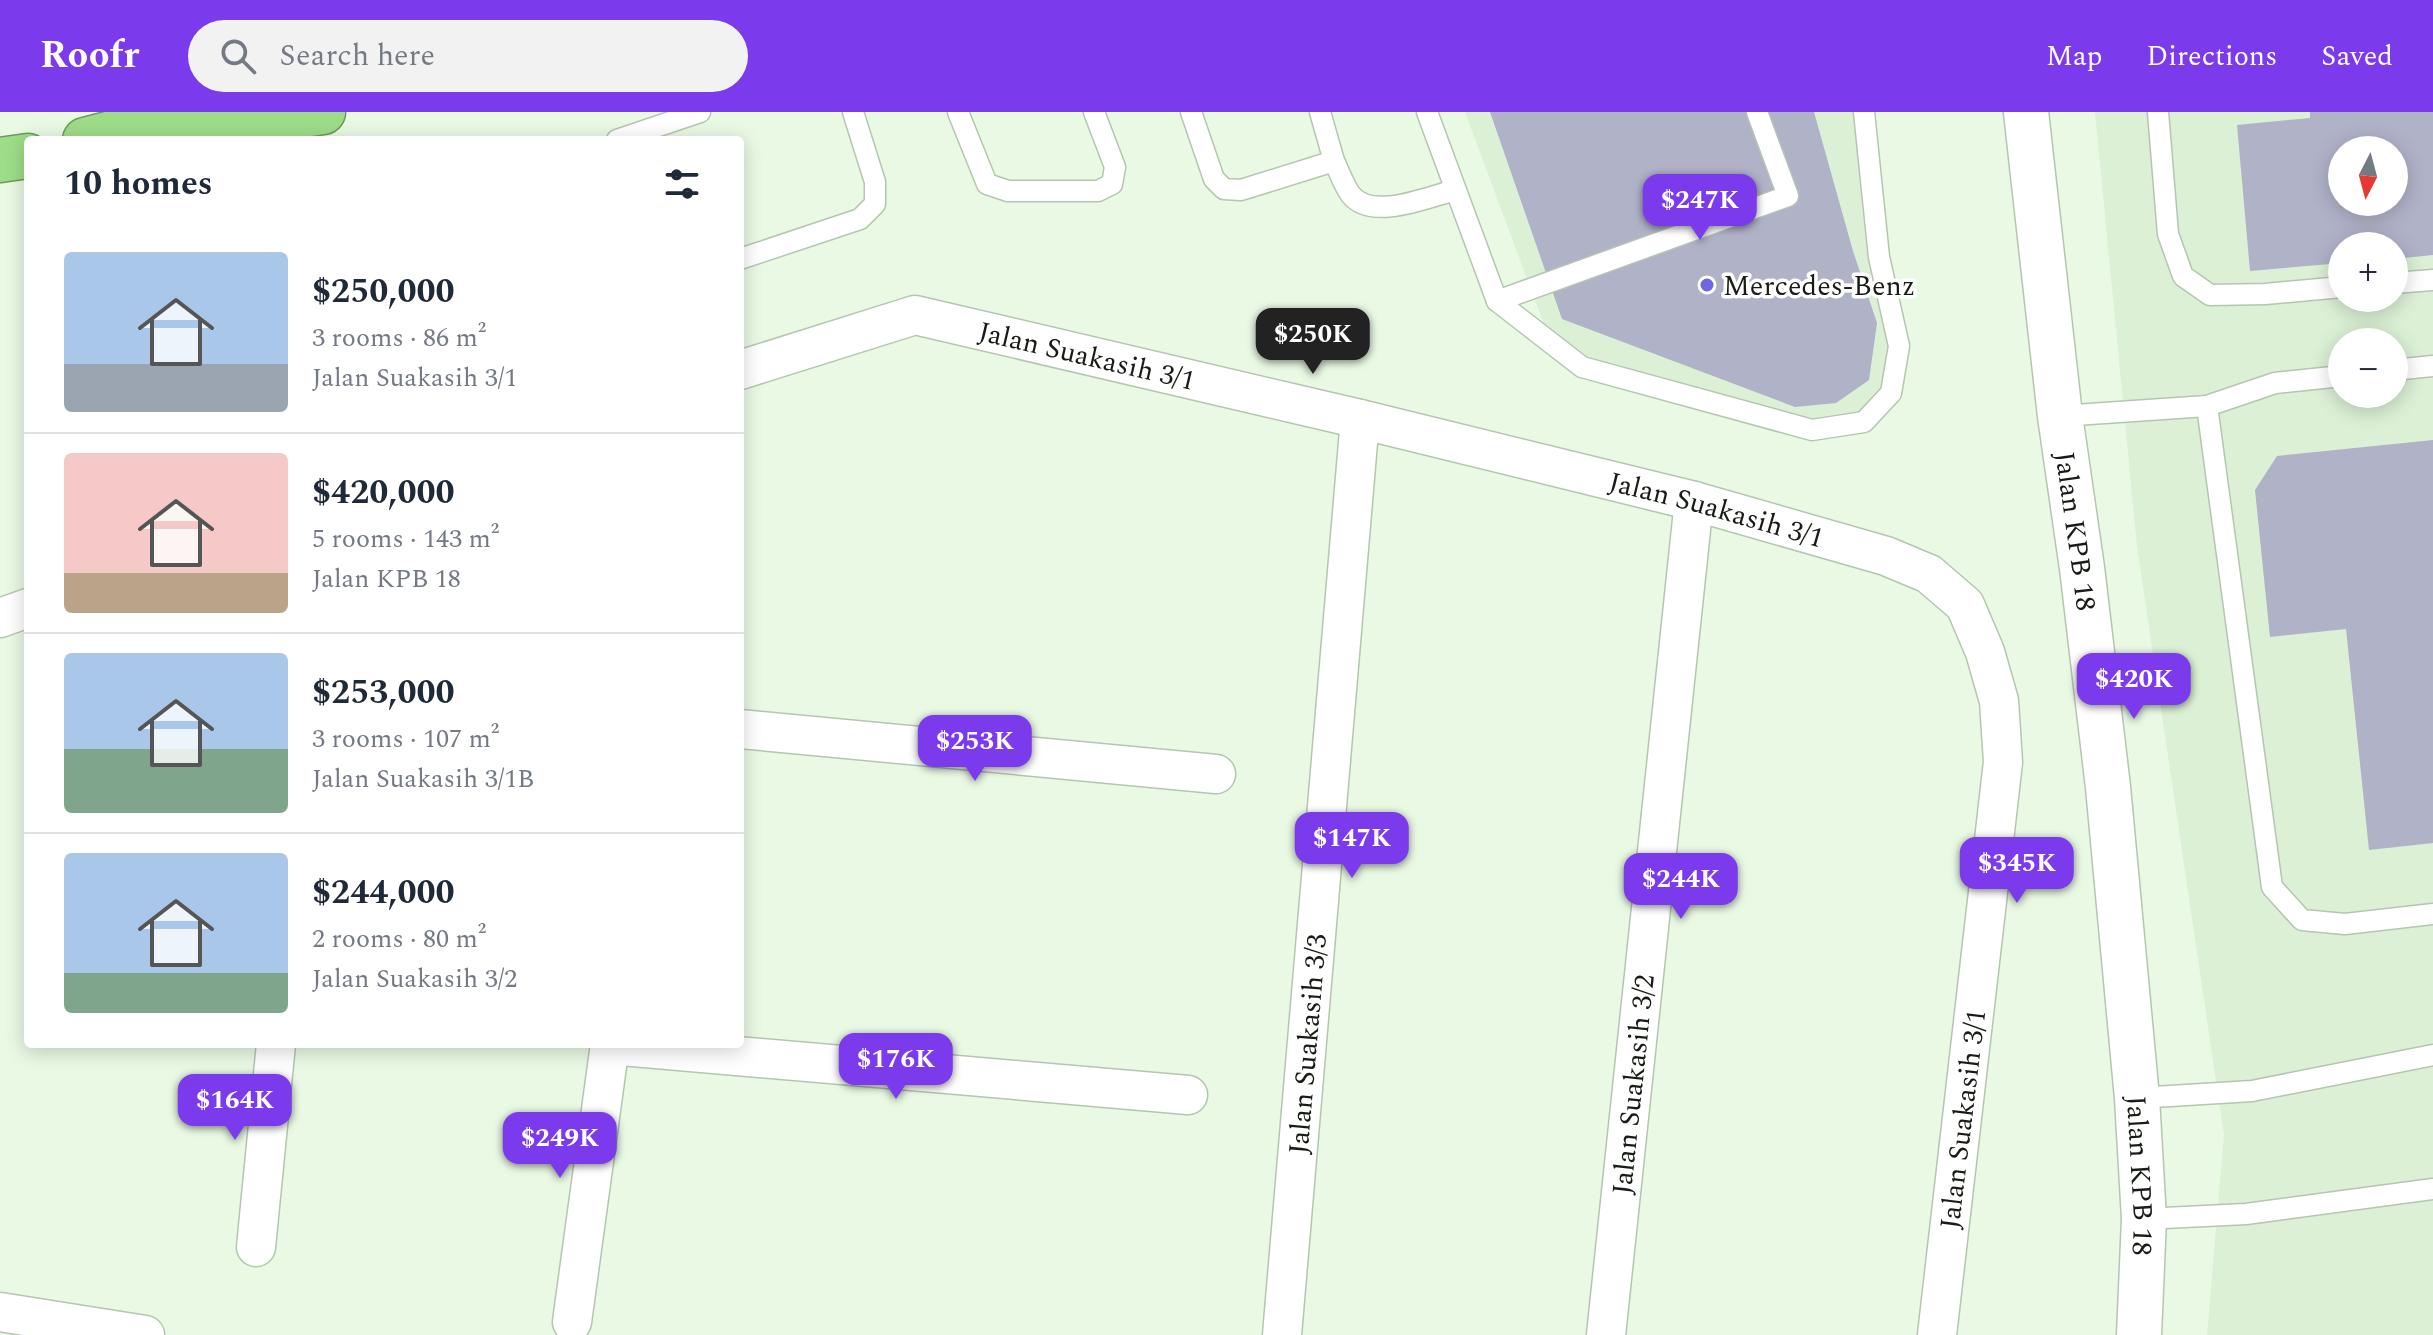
<!DOCTYPE html>
<html lang="en">
<head>
<meta charset="utf-8">
<style>
	body { margin:0; font-family:Spectral,serif; background:#f2f2f3; color:#1f2937; height:100vh; display:flex; flex-direction:column; font-size:30px; white-space:nowrap }
	* { box-sizing:border-box; margin:0 }
	p { font-size:26px; color:#747a83 }
	.icon { flex:none; width:44px; height:44px; fill:none; stroke:currentColor; stroke-width:2; stroke-linecap:round; stroke-linejoin:round }
	.map { position:relative; flex:1; overflow:hidden }
	.details { position:absolute; left:24px; top:24px; width:720px; height:912px; display:flex; flex-direction:column; background:#fff; border-radius:8px; box-shadow:0 4px 20px #0003 }
	.details>* { flex:none }
	.needle { width:52px; rotate:186deg }
	.controls { position:absolute; left:2328px; top:24px; display:grid; gap:16px }
	.controls a { display:grid; place-items:center; width:80px; height:80px; border-radius:50%; background:#fff; box-shadow:0 4px 20px #0003; font-size:40px }
	.price { position:absolute; translate:-50% -68px; padding:0 18px; border-radius:16px; background:#7c3aed; color:#fff; font-size:26px; line-height:52px; filter:drop-shadow(0 2px 4px #0008) }
	.price::after { content:''; position:absolute; left:50%; top:48px; width:24px; height:18px; margin-left:-12px; background:inherit; clip-path:polygon(0 0,100% 0,50% 100%) }
	.price.active { background:#222; color:#fff }
	ul { padding:0; list-style:none }
	li { display:flex; align-items:center; gap:24px; height:200px; padding:0 40px }
	li+li { border-top:2px solid #e0e1e3 }
	li span { display:grid; place-items:center; flex:none; width:224px; height:160px; border-radius:8px; color:#555 }
	li>.icon { margin-inline-start:auto }
	span .icon { width:96px; height:96px; fill:#fffc; stroke-width:1 }
	li b { font-size:34px }
	h2 { display:flex; justify-content:space-between; align-items:center; height:96px; padding:0 40px; font-size:34px }
	header { display:flex; align-items:center; gap:48px; box-sizing:border-box; height:112px; padding:0 40px; background:#7c3aed; color:#fff }
	header strong { font-size:38px }
	nav { display:flex; gap:44px; margin-inline-start:auto; font-size:28px }
	.search { width:560px; height:72px; background:#f2f2f3; display:flex; align-items:center; gap:20px; box-sizing:border-box; padding:0 28px; border-radius:44px; color:#747a83; font-size:30px }
	.map>svg:first-child { display:block }
</style>
</head>
<body>
<header>
<strong>Roofr</strong>
<div class="search"><svg class="icon" aria-label="search" viewBox="0 0 24 24"><circle cx="10" cy="10" r="6"/><path d="M15 15l6 6"/></svg>Search here</div>
<nav><a>Map</a><a>Directions</a><a>Saved</a></nav>
</header>
<div class="map">
<svg width="2433" height="1223" viewBox="0 0 2433 1223">
	<rect width="100%" height="100%" fill="#e9f9e4"/>
	<!-- built -->
	<g fill="#dbf0d5" fill-rule="evenodd">
		<polygon points="1465,0 1854,0 1866,136 1892,233 1883,276 1861,301 1813,308 1587,247 1545,215"/>
		<path d="M2095,0H2433V1223H2207L2224,1023L2137,434ZM2342,38H2394V90H2342ZM2342,134H2394V186H2342ZM2342,230H2394V282H2342Z"/>
	</g>
	<!-- building -->
	<g fill="#b0b2c8" fill-rule="evenodd">
		<polygon points="1490,0 1814,0 1853,139 1877,211 1869,268 1836,291 1795,295 1562,207"/>
		<path d="M2310,0H2433V143L2394,147V134H2342V151L2250,159L2237,13L2310,6ZM2342,38H2394V90H2342Z"/>
		<polygon points="2433,328 2433,731 2369,738 2346,517 2270,525 2255,378 2277,344"/>
	</g>
	<g fill="none" stroke-linecap="round" stroke-linejoin="round">
		<defs>
			<g id="lane">
				<polyline points="958,0 987,72 1008,79 1098,79 1112,72 1115,55 1094,0"/>
				<path d="M1191,0L1214,67L1224,77L1241,78L1334,49C1339,59 1344,74 1351,83C1372,109 1428,85 1455,78"/>
				<polyline points="1320,0 1334,49"/>
				<polyline points="1427,0 1497,189 1582,255 1812,318 1864,310 1891,281 1899,234 1879,145 1864,0"/>
				<polyline points="2158,0 2168,122 2183,164 2210,183 2265,182 2342,175"/>
				<polyline points="617,28 700,0"/>
				<polyline points="740,147 860,107 875,92 875,70 853,0"/>
				<polyline points="2394,171 2433,168"/>
				<polyline points="1497,189 1788,84 1757,0"/>
				<polyline points="2394,258 2433,254"/>
				<polyline points="2207,294 2272,775 2302,808 2345,812 2433,802"/>
				<polyline points="2060,304 2207,294 2275,271 2342,264"/>
				<polyline points="2137,986 2252,979 2433,943"/>
				<polyline points="2144,1107 2246,1102 2433,1077"/>
			</g>
			<g id="street">
				<path id="s1" d="M740,258L915,203L1360,307L1694,389L1886,444L1929,462L1965,493L1985,540L1999,589L2003,650L1937,1223"/>
				<polyline points="0,506 28,496"/>
				<polyline points="740,617 1216,662"/>
				<polyline points="610,933 1188,983"/>
				<polyline points="256,1135 276,932"/>
				<polyline points="0,1200 145,1223"/>
				<polyline points="572,1210 610,932"/>
				<path id="s2" d="M1282,1223L1360,307"/>
				<path id="s3" d="M1606,1223L1694,389"/>
			</g>
			<g id="secondary">
				<path id="s4" d="M2026,0L2060,304L2082,456L2108,675L2137,986L2144,1107L2139,1223"/>
			</g>
			<g id="highway">
				<polyline points="85,28 165,7"/>
				<polyline points="137,28 323,0"/>
				<polyline points="0,48 28,44"/>
			</g>
		</defs>
		<!-- lane casing -->
		<use href="#lane" stroke="#b6c5b1" stroke-width="23"/>
		<!-- street casing -->
		<use href="#street" stroke="#b6c5b1" stroke-width="41"/>
		<!-- secondary casing -->
		<use href="#secondary" stroke="#b6c5b1" stroke-width="47"/>
		<!-- highway casing -->
		<use href="#highway" stroke="#6e9960" stroke-width="47"/>
		<!-- lane -->
		<use href="#lane" stroke="#fff" stroke-width="20"/>
		<!-- street -->
		<use href="#street" stroke="#fff" stroke-width="38"/>
		<!-- secondary -->
		<use href="#secondary" stroke="#fff" stroke-width="44"/>
		<!-- highway -->
		<use href="#highway" stroke="#9ddd88" stroke-width="44"/>
	</g>
	<!-- markers -->
	<circle fill="#6f66e0" stroke="#fff" stroke-width="3" cx="1707" cy="173" r="8"/>
	<g text-anchor="middle" stroke-width="7" stroke-linejoin="round" paint-order="stroke">
		<!-- poi labels -->
		<g font-size="28" fill="#171c15" stroke="#fff" text-anchor="start">
			<text x="1723" y="183">Mercedes-Benz</text>
		</g>
		<!-- street labels -->
		<g font-size="28" fill="#171c15" stroke="#fff">
			<text dy="10" stroke="none"><textPath href="#s1" startOffset="360">Jalan Suakasih 3/1</textPath></text>
			<text dy="10" stroke="none"><textPath href="#s1" startOffset="1008">Jalan Suakasih 3/1</textPath></text>
			<text dy="10" stroke="none"><textPath href="#s4" startOffset="422">Jalan KPB 18</textPath></text>
			<text dy="10" stroke="none"><textPath href="#s2" startOffset="292">Jalan Suakasih 3/3</textPath></text>
			<text dy="10" stroke="none"><textPath href="#s3" startOffset="252">Jalan Suakasih 3/2</textPath></text>
			<text transform="translate(1962 1007) rotate(-83)" y="10">Jalan Suakasih 3/1</text>
			<text dy="10" stroke="none"><textPath href="#s4" startOffset="1070">Jalan KPB 18</textPath></text>
		</g>
	</g>
</svg>
<div class="controls">
<a><svg class="needle" viewBox="-14 -14 28 28"><path d="M0-13l5 13h-10z" fill="#e53935"/><path d="M0 13l5-13h-10z" fill="#747a83"/></svg></a>
<a>+</a>
<a>−</a>
</div>
<b class="price" style="left:1700px;top:130px">$247K</b>
<b class="price active" style="left:1313px;top:264px">$250K</b>
<b class="price" style="left:2134px;top:609px">$420K</b>
<b class="price" style="left:975px;top:671px">$253K</b>
<b class="price" style="left:1352px;top:768px">$147K</b>
<b class="price" style="left:2017px;top:793px">$345K</b>
<b class="price" style="left:1681px;top:809px">$244K</b>
<b class="price" style="left:896px;top:989px">$176K</b>
<b class="price" style="left:235px;top:1030px">$164K</b>
<b class="price" style="left:560px;top:1068px">$249K</b>
<section class="details">
<h2>10 homes<svg class="icon" aria-label="filters" viewBox="0 0 24 24"><path d="M4 7h16M4 17h16"/><circle cx="9" cy="7" r="2"/><circle cx="15" cy="17" r="2"/></svg></h2>
<ul>
<li><span style="background:linear-gradient(#a9c7e8 70%,#9aa5b1 0)"><svg class="icon" aria-label="home" viewBox="0 0 24 24"><path d="M3 11l9-7 9 7M6 9v11h12V9"/></svg></span><div><b>$250,000</b><p>3 rooms · 86 m²</p><p>Jalan Suakasih 3/1</p></div></li>
<li><span style="background:linear-gradient(#f6c9c9 75%,#b9a48a 0)"><svg class="icon" aria-label="home" viewBox="0 0 24 24"><path d="M3 11l9-7 9 7M6 9v11h12V9"/></svg></span><div><b>$420,000</b><p>5 rooms · 143 m²</p><p>Jalan KPB 18</p></div></li>
<li><span style="background:linear-gradient(#a9c7e8 60%,#7fa58c 0)"><svg class="icon" aria-label="home" viewBox="0 0 24 24"><path d="M3 11l9-7 9 7M6 9v11h12V9"/></svg></span><div><b>$253,000</b><p>3 rooms · 107 m²</p><p>Jalan Suakasih 3/1B</p></div></li>
<li><span style="background:linear-gradient(#a9c7e8 75%,#7fa58c 0)"><svg class="icon" aria-label="home" viewBox="0 0 24 24"><path d="M3 11l9-7 9 7M6 9v11h12V9"/></svg></span><div><b>$244,000</b><p>2 rooms · 80 m²</p><p>Jalan Suakasih 3/2</p></div></li>
</ul>
</section>
</div>
</body>
</html>
